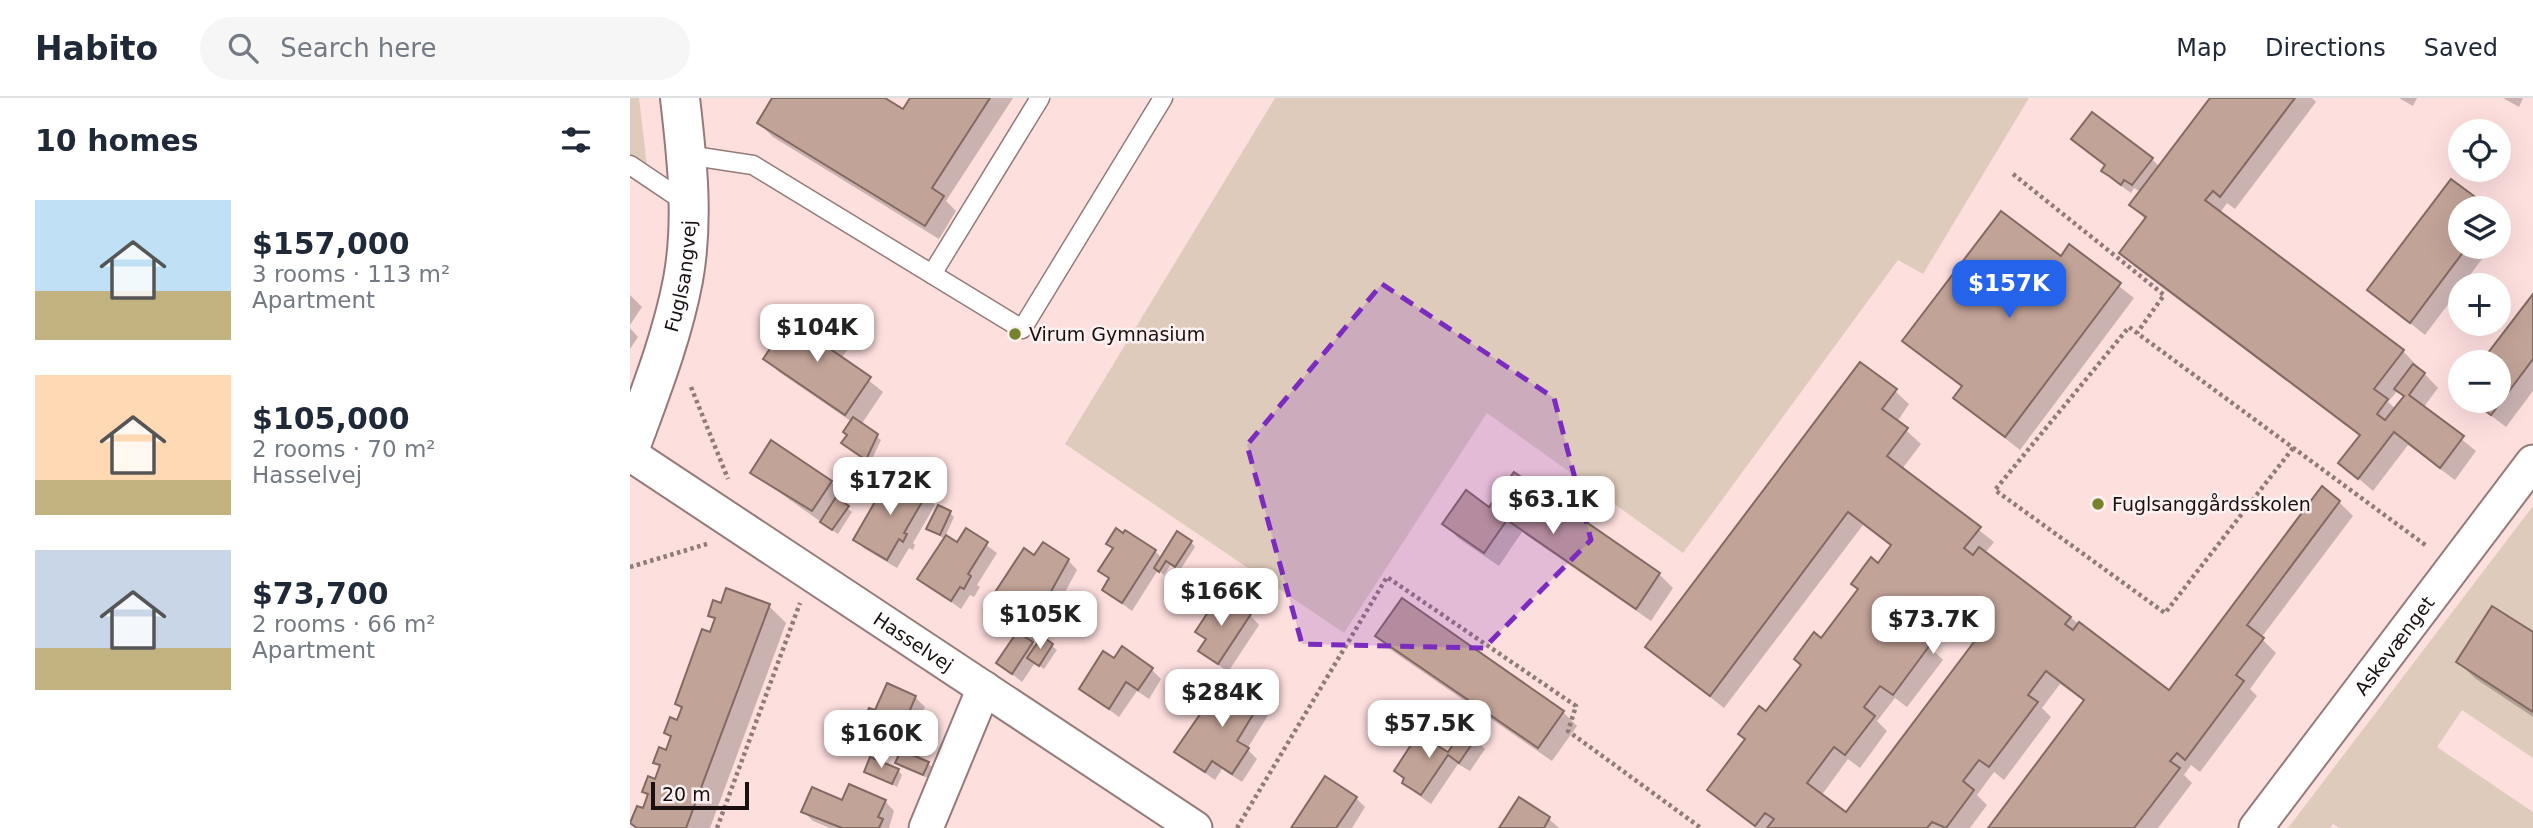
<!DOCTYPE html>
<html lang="en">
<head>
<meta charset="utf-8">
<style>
	body { margin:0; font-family:"DejaVu Sans",sans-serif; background:#f6f6f7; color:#1f2937; height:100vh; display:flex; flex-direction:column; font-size:26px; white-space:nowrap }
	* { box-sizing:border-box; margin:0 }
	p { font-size:23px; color:#747a83 }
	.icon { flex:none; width:38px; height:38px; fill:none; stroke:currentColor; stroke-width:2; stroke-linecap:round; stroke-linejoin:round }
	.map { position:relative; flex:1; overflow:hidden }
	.side { display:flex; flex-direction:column; background:#fff; width:630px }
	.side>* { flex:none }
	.fabs { position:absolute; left:1818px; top:21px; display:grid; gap:14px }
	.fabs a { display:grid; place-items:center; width:63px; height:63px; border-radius:50%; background:#fff; box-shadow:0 7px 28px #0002; font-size:35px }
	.scale { position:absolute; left:21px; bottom:18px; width:98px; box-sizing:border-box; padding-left:7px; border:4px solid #19100f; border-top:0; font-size:19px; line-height:24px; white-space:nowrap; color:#19100f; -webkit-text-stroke:5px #fef1f1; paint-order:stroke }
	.price { position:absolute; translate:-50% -60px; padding:0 16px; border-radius:14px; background:#fff; color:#222; font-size:23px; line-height:46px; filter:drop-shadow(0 2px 4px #0008) }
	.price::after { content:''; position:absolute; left:50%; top:42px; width:21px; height:16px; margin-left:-10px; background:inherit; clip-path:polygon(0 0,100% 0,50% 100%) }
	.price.active { background:#2563eb; color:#fff }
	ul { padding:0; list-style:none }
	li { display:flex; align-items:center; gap:21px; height:175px; padding:0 35px }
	li span { display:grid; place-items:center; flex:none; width:196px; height:140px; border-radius:0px; color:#555 }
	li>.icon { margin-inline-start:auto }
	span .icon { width:84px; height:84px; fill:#fffc; stroke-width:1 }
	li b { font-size:30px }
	h2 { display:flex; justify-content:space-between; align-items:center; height:84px; padding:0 35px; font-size:30px }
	header { display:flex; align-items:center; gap:42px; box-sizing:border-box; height:98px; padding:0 35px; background:#fff; border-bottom:2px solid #e0e1e3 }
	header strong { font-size:33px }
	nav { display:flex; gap:38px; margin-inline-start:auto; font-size:24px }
	.search { width:490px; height:63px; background:#f6f6f7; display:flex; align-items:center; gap:18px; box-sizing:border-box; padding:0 24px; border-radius:38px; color:#747a83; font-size:26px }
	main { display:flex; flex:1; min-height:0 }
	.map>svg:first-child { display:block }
</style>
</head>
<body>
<header>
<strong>Habito</strong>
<div class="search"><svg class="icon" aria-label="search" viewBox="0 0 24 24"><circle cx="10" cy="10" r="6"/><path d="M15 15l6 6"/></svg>Search here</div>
<nav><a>Map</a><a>Directions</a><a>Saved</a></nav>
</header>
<main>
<section class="side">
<h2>10 homes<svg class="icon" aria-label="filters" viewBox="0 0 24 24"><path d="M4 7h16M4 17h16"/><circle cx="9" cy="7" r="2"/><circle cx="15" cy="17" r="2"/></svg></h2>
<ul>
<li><span style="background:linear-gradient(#bfe0f5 65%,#c2b280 0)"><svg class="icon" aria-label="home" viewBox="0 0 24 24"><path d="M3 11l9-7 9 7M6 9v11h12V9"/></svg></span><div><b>$157,000</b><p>3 rooms · 113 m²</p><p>Apartment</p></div></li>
<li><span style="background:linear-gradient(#ffd9b3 75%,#c2b280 0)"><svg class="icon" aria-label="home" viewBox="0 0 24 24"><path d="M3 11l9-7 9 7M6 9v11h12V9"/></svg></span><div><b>$105,000</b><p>2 rooms · 70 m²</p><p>Hasselvej</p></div></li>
<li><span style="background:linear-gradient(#c9d6e8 70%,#c2b280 0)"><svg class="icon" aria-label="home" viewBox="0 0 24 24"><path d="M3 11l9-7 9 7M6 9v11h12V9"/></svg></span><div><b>$73,700</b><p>2 rooms · 66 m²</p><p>Apartment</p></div></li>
</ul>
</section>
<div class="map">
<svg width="1903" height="730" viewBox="0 0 1903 730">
	<rect width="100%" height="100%" fill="#fddfde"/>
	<!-- green -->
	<g fill="#dfcbbc">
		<polygon points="0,0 9,0 17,68 0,56"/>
		<polygon points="645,0 1399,0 1293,176 1268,162 1053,455 857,315 714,535 435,346"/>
		<polygon points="1903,408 1903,534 1862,508 1826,564 1903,614 1903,660 1832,612 1807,649 1903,714 1903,730 1710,730 1703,726 1700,730 1658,730"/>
	</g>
	<!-- shadow -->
	<g fill="#0003" fill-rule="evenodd">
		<polygon points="144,0 252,0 274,13 282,0 383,0 316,103 326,113 309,141 143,39 129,25"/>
		<path d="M1582,0H1682L1686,4L1605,111L1597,105L1590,115L1773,253L1808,290L1793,310L1846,353L1825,382L1778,347L1743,393L1711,365L1731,339L1505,169L1491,155L1516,122L1501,107L1511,94L1504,90L1501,95L1483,82L1474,72L1476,68L1443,41L1522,61L1530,69ZM1768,292L1775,299L1766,311L1758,304Z"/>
		<polygon points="1769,0 1787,0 1783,8"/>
		<polygon points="1873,0 1893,0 1889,9"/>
		<polygon points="1822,83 1857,110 1830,110 1830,149 1861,149 1795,237 1739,192"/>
		<polygon points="1869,121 1877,128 1869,138"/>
		<polygon points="1439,149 1504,200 1390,352 1340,313 1326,300 1333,290 1274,243 1431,160"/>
		<polygon points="0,197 12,209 0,227"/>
		<polygon points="1903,199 1903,293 1876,329 1842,303 1869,303 1869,264 1854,264"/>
		<polygon points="0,230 8,239 0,251"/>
		<polygon points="172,232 205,237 218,251 211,260 253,294 231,327 251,342 240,365 218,349 222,324 149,274 135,260"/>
		<path d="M1265,293L1279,306L1267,324L1291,346L1272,371L1364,444L1355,455L1539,594L1709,404L1723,418L1631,540L1646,555L1620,591L1627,598L1570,674L1561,667L1554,677L1562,685L1528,730H1360L1455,604L1430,586L1412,610L1421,619L1374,682L1364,674L1347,697L1357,707L1340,730H1126L1080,692L1116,642L1110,636L1136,616L1262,449L1233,427L1094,610L1017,549ZM1331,511L1357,530L1216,717L1191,698L1218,661L1230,670L1257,633L1247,623L1265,600L1277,609L1313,562L1302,551Z"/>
		<polygon points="122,375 201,384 210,394 205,401 222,414 208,436"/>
		<polygon points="884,376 1029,476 1043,490 1021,523 892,434 869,468 828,440 815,426 860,412"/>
		<polygon points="295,398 305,407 283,445 285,447 283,452 279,450 267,470 235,451 225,441"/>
		<polygon points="320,415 324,419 315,439 328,447 336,432 367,455 347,487 350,489 344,499 340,497 331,511 289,481 315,441 298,431"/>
		<polygon points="561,444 565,449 550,472 541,466 534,477 528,472 502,513 474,492 480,482 471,473 484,452 478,446 525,453 532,460"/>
		<polygon points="404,459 438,462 447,472 428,507 431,510 425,519 421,516 402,545 406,549 412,540 427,552 414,571 405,565 392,584 368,565 388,536 356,511"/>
		<polygon points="92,507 139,508 156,525 80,730 7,730 19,699 14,694 26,683 31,670 25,664 37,654 42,641 36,635 48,624 53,612 47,606 86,523 80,517"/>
		<polygon points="620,517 629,527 598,574 570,553 577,543 567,533"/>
		<polygon points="1903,536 1903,619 1846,581 1828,564"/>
		<polygon points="748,538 933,614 947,628 922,663 761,552"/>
		<polygon points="484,563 522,572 531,581 519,601 507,593 489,619 451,591"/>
		<polygon points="616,580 647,603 617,651 627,661 612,684 592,671 585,682 546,654 597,607"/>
		<polygon points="258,587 285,599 295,609 275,655 303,669 298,680 271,669 267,665 270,658 240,645 230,635 246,615"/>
		<polygon points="845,641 855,651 840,673 828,666 801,706 784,694 766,673 818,657"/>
		<polygon points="268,672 272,677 267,689 236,673"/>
		<polygon points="726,700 735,709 722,730 663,730"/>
		<polygon points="890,701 919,721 929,730 871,730"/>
		<polygon points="255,703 264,713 259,730 200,730 183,723 174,714 213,704"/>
	</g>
	<!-- building -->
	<g fill="#c2a398" stroke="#826a62" stroke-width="2" fill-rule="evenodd">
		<polygon points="142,0 255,0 273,11 280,0 360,0 302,90 314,98 295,128 127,25"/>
		<polygon points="1580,0 1665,0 1590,99 1583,93 1575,102 1774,252 1744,291 1758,301 1747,316 1755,322 1774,298 1764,291 1783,266 1795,275 1779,297 1834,338 1810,370 1764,334 1728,381 1708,365 1730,337 1489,155 1516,119 1499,107"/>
		<polygon points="1462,14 1523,60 1502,87 1494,82 1491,87 1479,78 1471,73 1475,67 1441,41"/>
		<polygon points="1821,81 1860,110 1830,110 1830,149 1837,149 1780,225 1737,192"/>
		<polygon points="1371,113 1431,158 1439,146 1491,185 1375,339 1323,300 1332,288 1272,243"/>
		<polygon points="1903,196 1903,261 1861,317 1842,303 1869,303 1869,264 1851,264"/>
		<polygon points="180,218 206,236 196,248 241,279 215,317 133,261 160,221 172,230"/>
		<path d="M1230,264L1267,291L1252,311L1278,330L1257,358L1351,429L1334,450L1343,457L1349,449L1441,519L1435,526L1443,532L1449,524L1539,592L1692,388L1710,403L1617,527L1634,540L1606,577L1614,583L1555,662L1547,655L1540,663L1550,670L1504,730H1358L1454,602L1416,573L1398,597L1408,604L1359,669L1349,662L1333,683L1344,692L1316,730L1302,724L1297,730H1137L1144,721L1135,715L1125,728L1077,692L1115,641L1108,636L1129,608L1136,613L1171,567L1164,561L1184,534L1191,540L1228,491L1221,486L1241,459L1248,465L1261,447L1218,414L1080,598L1015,549ZM1317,499L1356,528L1216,714L1177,685L1204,649L1215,657L1245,618L1234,609L1250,588L1263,597L1300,547L1288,537Z"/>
		<polygon points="223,319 248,336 236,362 211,345 217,337 213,334"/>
		<polygon points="141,342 202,383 182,413 120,375"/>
		<polygon points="884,374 1030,475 1006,511 877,422 854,455 812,426 836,392 859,409"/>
		<polygon points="261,376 296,397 274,435 277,436 273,444 269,441 257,462 223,442"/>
		<polygon points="206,399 219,408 202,432 190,424"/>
		<polygon points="308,407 321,413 310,437 296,431"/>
		<polygon points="336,430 358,444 338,476 341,478 334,491 330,489 321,503 287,481 316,437 327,444"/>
		<polygon points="486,430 493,435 495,432 526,452 492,505 472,492 479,480 468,473 483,450 476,446"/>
		<polygon points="547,433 562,443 545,469 536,463 529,474 524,470"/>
		<polygon points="413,444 439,461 419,497 423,499 415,511 411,508 392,537 403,544 382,576 366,565 387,534 354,511 394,450 404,457"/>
		<polygon points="96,490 140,506 56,730 7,730 0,725 7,708 13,710 18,696 12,694 18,678 25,681 30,667 23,665 29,649 36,652 41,638 34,635 40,619 47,622 52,609 45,606 72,531 80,534 85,520 78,518 83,502 91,505"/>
		<polygon points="590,496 621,516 588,566 568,553 576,541 565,534"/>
		<polygon points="772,500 934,613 908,650 745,538"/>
		<polygon points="1862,508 1903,534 1903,614 1826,564"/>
		<polygon points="412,538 423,546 409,568 397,560"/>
		<polygon points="492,548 523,570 508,592 496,584 479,611 449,591 473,553 484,560"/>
		<polygon points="616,578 638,592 607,643 619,650 602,676 582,663 575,674 544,654 582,599 597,605"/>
		<polygon points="257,585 286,598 263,651 228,636 239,610 245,612"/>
		<polygon points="834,631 846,640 829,665 818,657 791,697 772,685 774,680 764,673 788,636 818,654"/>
		<polygon points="271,652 299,664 293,677 265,665"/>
		<polygon points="240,659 269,671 262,686 234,674"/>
		<polygon points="695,678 727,699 706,730 661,730"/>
		<polygon points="219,686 256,702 248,719 253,721 249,730 212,730 171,714 182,689 212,702"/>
		<polygon points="889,699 920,719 914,730 869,730"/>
	</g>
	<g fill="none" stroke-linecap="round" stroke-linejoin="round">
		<defs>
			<g id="service">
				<polyline points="57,57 123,67 392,231 533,0"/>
				<polyline points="0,67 58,106"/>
				<polyline points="302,176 410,0"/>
			</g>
			<g id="minor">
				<path id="s1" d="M0,356L565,730"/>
				<polyline points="296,730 354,590"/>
				<path id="s2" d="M1626,730L1903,364"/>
			</g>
			<g id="tertiary">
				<path id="s3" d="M0,350C20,295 42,240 53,182C64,122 57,60 50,0"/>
			</g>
		</defs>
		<!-- service casing -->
		<use href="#service" stroke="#957a79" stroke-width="21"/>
		<!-- minor casing -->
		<use href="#minor" stroke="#957a79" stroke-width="37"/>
		<!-- tertiary casing -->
		<use href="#tertiary" stroke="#957a79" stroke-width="42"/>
		<!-- path -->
		<g stroke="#8f7b7a" stroke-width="4.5" stroke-dasharray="3.5 3.5" stroke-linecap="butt">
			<polyline points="1383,76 1534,197 1507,235"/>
			<polyline points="61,289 98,381"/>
			<polyline points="1663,350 1535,515 1365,392 1499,229 1507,235 1798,449"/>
			<polyline points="0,469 77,446"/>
			<polyline points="87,730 170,505"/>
			<polyline points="607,730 757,479 946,608 938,633 1071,730"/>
		</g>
		<!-- service -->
		<use href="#service" stroke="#fff" stroke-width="18"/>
		<!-- minor -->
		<use href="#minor" stroke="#fff" stroke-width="33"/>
		<!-- tertiary -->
		<use href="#tertiary" stroke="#fff" stroke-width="38"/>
	</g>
	<!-- marked area -->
	<path fill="#7b2cbf" fill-opacity="0.2" stroke="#7b2cbf" stroke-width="5" stroke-dasharray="14 9" stroke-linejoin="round" d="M752,186L924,300L961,442L854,550L672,546L617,347Z"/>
	<!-- markers -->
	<g fill="#77822e" stroke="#fef1f1" stroke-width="2.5">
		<circle cx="385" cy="236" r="7"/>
		<circle cx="1468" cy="406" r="7"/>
	</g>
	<g text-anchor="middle" stroke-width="5" stroke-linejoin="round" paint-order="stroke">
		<!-- street labels -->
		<g font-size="19" fill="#19100f" stroke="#fef1f1">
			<text dy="7" stroke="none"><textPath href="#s3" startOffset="180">Fuglsangvej</textPath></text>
			<text dy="7" stroke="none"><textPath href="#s1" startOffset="340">Hasselvej</textPath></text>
			<text dy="7" stroke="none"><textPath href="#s2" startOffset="229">Askevænget</textPath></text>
		</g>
		<!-- poi labels -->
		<g font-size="19" fill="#19100f" stroke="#fef1f1" text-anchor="start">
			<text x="399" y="243">Virum Gymnasium</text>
			<text x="1482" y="413">Fuglsanggårdsskolen</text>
		</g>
	</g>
</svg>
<div class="fabs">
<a><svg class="icon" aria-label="locate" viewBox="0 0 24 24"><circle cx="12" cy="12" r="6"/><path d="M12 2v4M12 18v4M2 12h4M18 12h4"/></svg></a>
<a><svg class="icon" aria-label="layers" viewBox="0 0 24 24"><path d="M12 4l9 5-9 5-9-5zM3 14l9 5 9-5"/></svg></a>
<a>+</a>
<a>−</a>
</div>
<div class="scale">20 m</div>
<b class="price active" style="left:1379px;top:222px">$157K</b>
<b class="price" style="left:187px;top:266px">$104K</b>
<b class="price" style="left:260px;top:419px">$172K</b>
<b class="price" style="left:923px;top:438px">$63.1K</b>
<b class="price" style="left:591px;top:530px">$166K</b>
<b class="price" style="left:410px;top:553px">$105K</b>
<b class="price" style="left:1303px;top:558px">$73.7K</b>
<b class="price" style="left:592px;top:631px">$284K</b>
<b class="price" style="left:799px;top:662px">$57.5K</b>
<b class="price" style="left:251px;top:672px">$160K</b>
</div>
</main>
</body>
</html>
